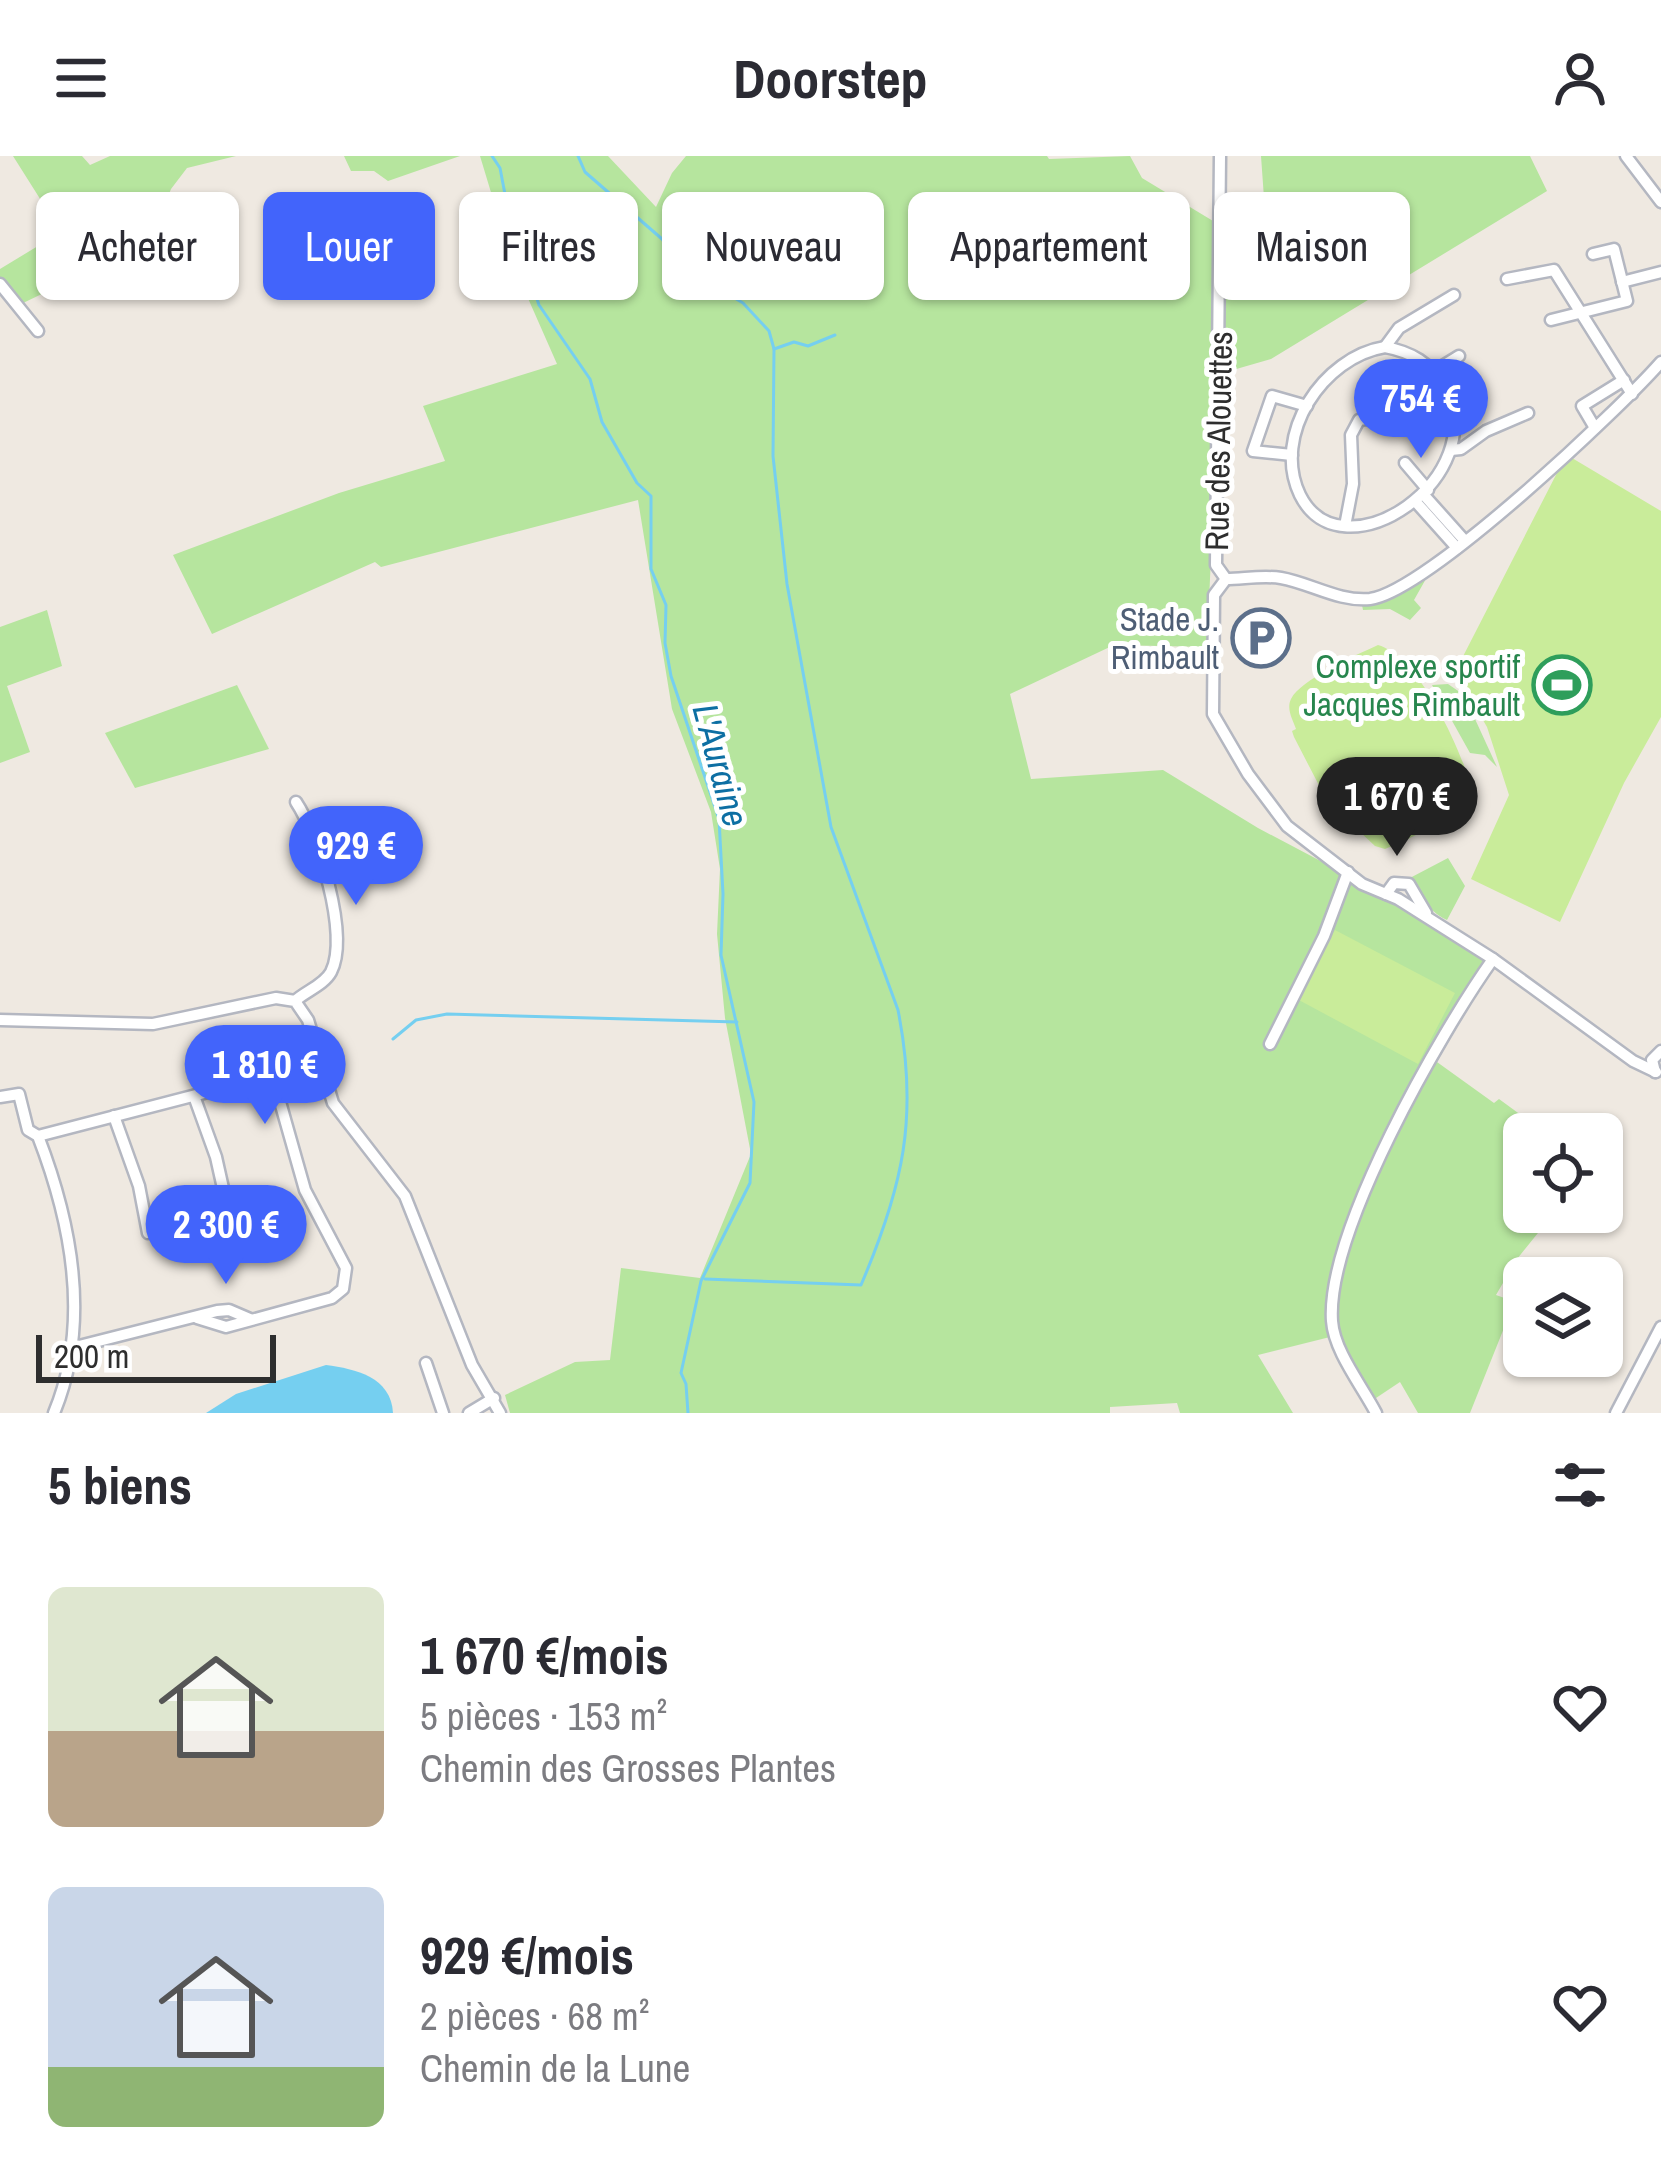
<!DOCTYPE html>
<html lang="fr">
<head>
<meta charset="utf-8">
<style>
	body { margin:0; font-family:"Archivo Narrow",sans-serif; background:#f2f2f3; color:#2b2b33; height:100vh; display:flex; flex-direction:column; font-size:45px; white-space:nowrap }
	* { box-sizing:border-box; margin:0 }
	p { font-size:39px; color:#7c7c81 }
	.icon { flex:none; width:66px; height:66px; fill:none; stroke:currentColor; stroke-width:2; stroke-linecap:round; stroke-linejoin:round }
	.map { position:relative; height:1257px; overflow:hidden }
	.side { display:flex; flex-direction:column; background:#fff; flex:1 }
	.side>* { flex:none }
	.hud { position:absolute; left:36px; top:36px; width:1590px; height:108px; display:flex; gap:24px }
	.fabs { position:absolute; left:1503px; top:957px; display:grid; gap:24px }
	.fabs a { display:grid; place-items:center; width:120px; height:120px; border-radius:18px; background:#fff; box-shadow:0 3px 9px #0004; font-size:60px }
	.scale { position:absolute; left:36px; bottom:30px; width:240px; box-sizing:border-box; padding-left:12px; border:6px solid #2e2e2e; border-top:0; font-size:33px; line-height:42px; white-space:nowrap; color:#2e2e2e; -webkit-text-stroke:9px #fff; paint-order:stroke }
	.price { position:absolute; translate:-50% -102px; padding:0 27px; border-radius:42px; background:#4264fb; color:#fff; font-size:39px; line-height:78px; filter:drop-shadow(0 3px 6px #0008) }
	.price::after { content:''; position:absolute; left:50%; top:72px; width:36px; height:27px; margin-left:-18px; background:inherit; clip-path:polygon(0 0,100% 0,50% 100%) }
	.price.active { background:#222; color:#fff }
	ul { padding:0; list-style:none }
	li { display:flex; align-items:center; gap:36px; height:300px; padding:0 48px }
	li span { display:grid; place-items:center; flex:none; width:336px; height:240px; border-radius:18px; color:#555 }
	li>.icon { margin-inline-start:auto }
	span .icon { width:144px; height:144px; fill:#fffc; stroke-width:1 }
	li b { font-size:51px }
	h2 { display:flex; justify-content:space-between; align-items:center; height:144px; padding:0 48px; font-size:51px }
	.pill { padding:0 42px; border-radius:18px; background:#fff; box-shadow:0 3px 9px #0004; font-size:42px; line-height:108px }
	.pill.active { background:#4264fb; color:#fff }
	header { display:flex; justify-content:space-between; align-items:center; height:156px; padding:0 48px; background:#fff; font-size:54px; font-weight:700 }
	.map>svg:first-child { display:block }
</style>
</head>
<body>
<header><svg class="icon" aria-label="menu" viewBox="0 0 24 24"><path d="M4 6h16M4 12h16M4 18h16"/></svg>Doorstep<svg class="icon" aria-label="person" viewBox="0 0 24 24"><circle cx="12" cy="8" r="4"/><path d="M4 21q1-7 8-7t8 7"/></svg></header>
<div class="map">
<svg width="1661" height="1257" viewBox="0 0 1661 1257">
	<rect width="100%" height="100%" fill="#efe9e1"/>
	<!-- green -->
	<g fill="#b6e59e">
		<polygon points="13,0 82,0 90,9 110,0 236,0 187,12 171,33 150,86 21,148 0,122 0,113 61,76"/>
		<polygon points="344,0 460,0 388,25 374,15 351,15"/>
		<polygon points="480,0 608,0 656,51 672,17 686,0 1047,0 1049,3 1130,0 1142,22 1218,68 1219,46 1264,42 1261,0 1530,0 1547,35 1271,203 1219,218 1207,491 1114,489 1010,538 1031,623 1163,614 1258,672 1347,719 1354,729 1493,795 1430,901 1494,947 1499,943 1547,978 1524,978 1524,1056 1555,1056 1517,1103 1496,1139 1524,1149 1524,1172 1508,1162 1470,1257 1418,1257 1400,1226 1370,1246 1334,1180 1258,1199 1293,1257 1180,1257 1177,1247 1110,1251 1110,1257 510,1257 505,1239 575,1206 610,1204 621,1112 700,1122 751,998 725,862 717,778 720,713 711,656 672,553 638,344 381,411 375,406 212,478 173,399 339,337 445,305 423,250 557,208 512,106"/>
		<polygon points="1423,420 1427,421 1414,444 1421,452 1410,464 1390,453 1363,454 1362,449 1391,440"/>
		<polygon points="47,454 62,510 7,530 30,596 0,607 0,471"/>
		<polygon points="1448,528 1464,539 1497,611 1485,599 1470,597 1432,529"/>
		<polygon points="237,529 269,593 135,632 105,577"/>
		<path d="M1448,702L1465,730L1447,764C1424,754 1424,734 1408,723Z"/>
	</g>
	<!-- pitch -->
	<g fill="#c9ec9a">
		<polygon points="1572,302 1661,355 1661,561 1624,627 1560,766 1471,723 1509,639 1487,571 1455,516 1559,313"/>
		<path d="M1378,489C1420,501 1461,594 1472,633C1459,662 1413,681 1385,693L1375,690L1359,675L1355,678L1324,639L1294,581L1292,575L1296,573C1293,564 1286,553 1291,543C1300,524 1358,498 1378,489Z"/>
		<polygon points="1335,774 1455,837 1418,908 1297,843"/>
	</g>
	<!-- water -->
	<path fill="#75cff0" d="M326,1209C356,1213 391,1221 393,1257H206L236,1238Z"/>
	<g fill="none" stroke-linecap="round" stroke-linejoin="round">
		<!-- stream -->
		<g stroke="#75cff0" stroke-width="3">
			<polyline points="492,0 500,12 508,54 539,149 590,223 602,266 637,327 651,340 651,413 666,449 665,487 671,520 719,663 723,738 721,799 754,946 750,1027 701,1125 681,1217 686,1228 688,1257"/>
			<path d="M578,0L585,16L662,83L684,112L743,147L769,175L774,193L773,300L787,428L831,671L898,854C919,960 903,1031 861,1129L705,1123"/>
			<polyline points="774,193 794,186 808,190 835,179"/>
			<polyline points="393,883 416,864 447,858 737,866"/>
		</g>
		<defs>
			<g id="minor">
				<polyline points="1220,0 1216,409 1226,423"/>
				<polyline points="1626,0 1661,46"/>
				<polyline points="1507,123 1554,114 1632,238"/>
				<polyline points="1622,126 1661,116"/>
				<polyline points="0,128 38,175"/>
				<polyline points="1551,164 1627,145 1614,93 1593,98"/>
				<path d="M1385,191C1412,196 1430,207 1444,231C1495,320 1342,424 1300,339C1271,279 1323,201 1385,191Z"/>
				<polyline points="1385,191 1399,172 1454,139"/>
				<polyline points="1433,216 1459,200"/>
				<polyline points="1595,272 1582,250 1624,224"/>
				<polyline points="1451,294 1461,293 1486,275 1528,257"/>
				<polyline points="1292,299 1253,295 1272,240 1307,250"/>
				<polyline points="1405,307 1428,334"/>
				<polyline points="1423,338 1465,385"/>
				<polyline points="1415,345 1457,392"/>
				<polyline points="1345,370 1353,328 1351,279 1359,264 1373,262 1436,220"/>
				<polyline points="1226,423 1214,439 1213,558 1248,618 1287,670 1362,728 1398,743 1493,803 1633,905 1656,916"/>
				<path d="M1226,423C1243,423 1263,419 1281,422C1310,427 1339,446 1370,443C1426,436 1618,255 1661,206"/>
				<polyline points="1386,738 1394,727 1409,728 1426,757"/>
				<path d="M295,845C306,835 324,829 331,816C350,779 318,679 296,646"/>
				<polyline points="0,864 153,868 276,842 295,845 308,864 333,947 405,1040 472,1209 500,1257"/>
				<polyline points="1270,888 1324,780 1348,716"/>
				<polyline points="1655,916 1652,904 1661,895"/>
				<path d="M0,941L19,938L28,974L38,980C72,1068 91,1168 54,1257"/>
				<polyline points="114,960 139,1030 148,1077 229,1059 216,1001 194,940"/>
				<polyline points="38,980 258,923 275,928 305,1034 346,1112 343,1133 332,1142 226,1171 197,1162"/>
				<polyline points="75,1191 217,1155 229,1154 250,1163"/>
				<polyline points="426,1207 443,1257"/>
				<polyline points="469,1257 494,1242"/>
				<path d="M1376,1257C1362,1230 1334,1195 1332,1165C1326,1076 1441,876 1493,803"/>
				<polyline points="1616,1257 1661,1171"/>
			</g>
		</defs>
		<!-- minor casing -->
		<use href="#minor" stroke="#b4b7c1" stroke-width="15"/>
		<!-- minor -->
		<use href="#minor" stroke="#fff" stroke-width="10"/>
	</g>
	<!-- icons -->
	<defs>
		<symbol id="parking-ring" viewBox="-11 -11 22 22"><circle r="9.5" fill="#fff" stroke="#5c6f8a" stroke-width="1.5"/><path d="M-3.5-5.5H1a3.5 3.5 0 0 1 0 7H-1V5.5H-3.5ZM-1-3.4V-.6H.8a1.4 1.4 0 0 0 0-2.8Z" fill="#5c6f8a"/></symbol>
		<symbol id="stadium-ring" viewBox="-11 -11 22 22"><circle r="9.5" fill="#fff" stroke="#2e9e5b" stroke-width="1.5"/><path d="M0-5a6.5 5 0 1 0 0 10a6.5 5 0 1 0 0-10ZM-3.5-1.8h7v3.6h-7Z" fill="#2e9e5b"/></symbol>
	</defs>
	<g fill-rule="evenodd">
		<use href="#parking-ring" x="1228" y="449" width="66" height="66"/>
		<use href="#stadium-ring" x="1529" y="496" width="66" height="66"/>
	</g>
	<g text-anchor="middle" stroke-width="10" stroke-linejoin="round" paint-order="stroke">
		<!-- street labels -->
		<g font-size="33" fill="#2e2e2e" stroke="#fff">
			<text transform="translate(1218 285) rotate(-89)" y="12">Rue des Alouettes</text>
		</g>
		<!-- service labels -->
		<g font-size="33" fill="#4e5e75" stroke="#fff" text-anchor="end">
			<text x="1219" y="475">Stade J.<tspan x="1219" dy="38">Rimbault</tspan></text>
		</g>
		<!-- leisure labels -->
		<g font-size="33" fill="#27864d" stroke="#fff" text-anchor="end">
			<text x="1520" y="522">Complexe sportif<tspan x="1520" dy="38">Jacques Rimbault</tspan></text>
		</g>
		<!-- water labels -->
		<g font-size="36" font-style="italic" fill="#0d6fa3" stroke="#fff">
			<text transform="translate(721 609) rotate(75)" y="13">L'Auraine</text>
		</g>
	</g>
</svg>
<div class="fabs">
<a><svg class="icon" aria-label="locate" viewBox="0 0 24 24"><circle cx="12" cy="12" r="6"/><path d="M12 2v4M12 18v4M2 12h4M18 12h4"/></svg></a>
<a><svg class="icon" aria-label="layers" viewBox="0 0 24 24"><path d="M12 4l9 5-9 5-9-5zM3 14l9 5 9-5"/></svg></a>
</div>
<div class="scale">200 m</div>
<b class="price" style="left:1421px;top:305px">754 €</b>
<b class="price active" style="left:1397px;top:703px">1 670 €</b>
<b class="price" style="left:356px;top:752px">929 €</b>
<b class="price" style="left:265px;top:971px">1 810 €</b>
<b class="price" style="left:226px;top:1131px">2 300 €</b>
<div class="hud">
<a class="pill">Acheter</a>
<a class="pill active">Louer</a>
<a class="pill">Filtres</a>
<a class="pill">Nouveau</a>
<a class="pill">Appartement</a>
<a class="pill">Maison</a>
</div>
</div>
<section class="side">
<h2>5 biens<svg class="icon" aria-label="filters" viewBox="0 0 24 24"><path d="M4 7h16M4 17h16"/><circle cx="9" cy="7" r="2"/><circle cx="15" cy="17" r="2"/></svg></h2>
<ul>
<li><span style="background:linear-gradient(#dfe7d0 60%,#b9a48a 0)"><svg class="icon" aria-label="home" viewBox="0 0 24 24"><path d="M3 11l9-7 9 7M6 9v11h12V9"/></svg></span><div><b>1 670 €/mois</b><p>5 pièces · 153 m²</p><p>Chemin des Grosses Plantes</p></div><svg class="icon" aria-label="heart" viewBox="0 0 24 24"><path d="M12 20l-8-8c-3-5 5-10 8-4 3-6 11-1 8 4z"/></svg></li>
<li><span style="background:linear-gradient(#c9d6e8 75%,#8fb573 0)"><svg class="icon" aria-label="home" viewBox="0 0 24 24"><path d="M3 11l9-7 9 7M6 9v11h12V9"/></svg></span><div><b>929 €/mois</b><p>2 pièces · 68 m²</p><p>Chemin de la Lune</p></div><svg class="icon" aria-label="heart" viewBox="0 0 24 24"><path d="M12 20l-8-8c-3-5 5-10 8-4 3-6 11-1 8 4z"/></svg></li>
</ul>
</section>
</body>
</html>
